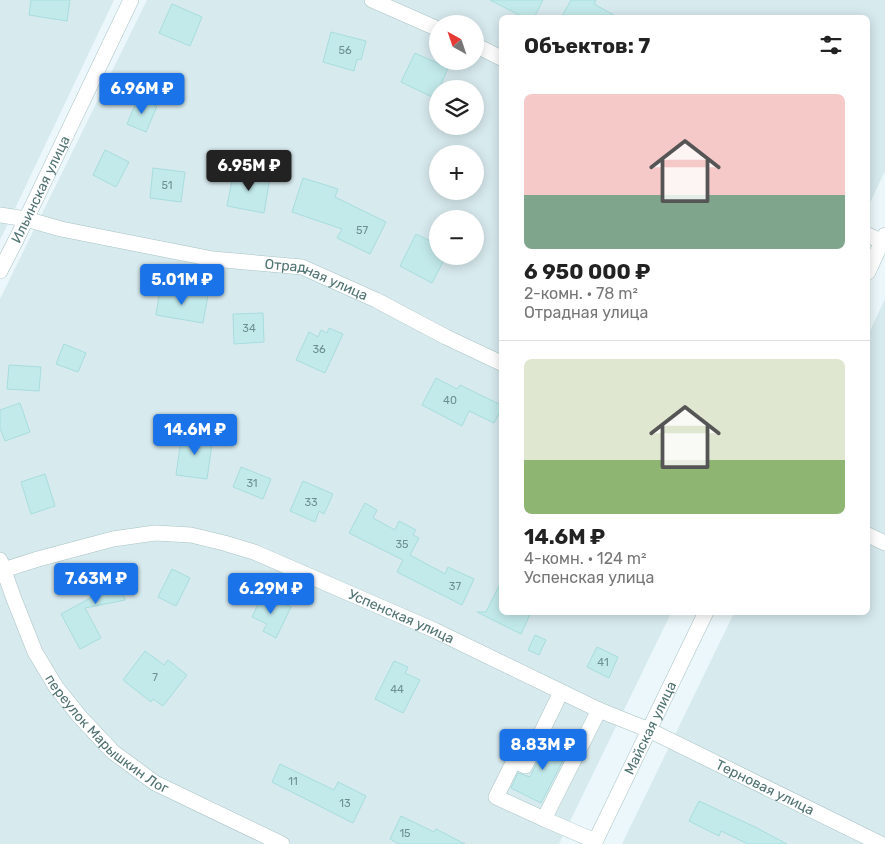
<!DOCTYPE html>
<html lang="ru">
<head>
<meta charset="utf-8">
<style>
	body { margin:0; font-family:Rubik,sans-serif; background:#f6f6f6; color:#222; height:100vh; display:flex; flex-direction:column; font-size:19px; white-space:nowrap }
	* { box-sizing:border-box; margin:0 }
	p { font-size:16px; color:#767676 }
	.icon { flex:none; width:28px; height:28px; fill:none; stroke:currentColor; stroke-width:2; stroke-linecap:round; stroke-linejoin:round }
	.map { position:relative; flex:1; overflow:hidden }
	.side { position:absolute; left:499px; top:15px; width:371px; height:600px; display:flex; flex-direction:column; background:#fff; border-radius:8px; box-shadow:0 2px 12px #0003 }
	.side>* { flex:none }
	.needle { width:32px; rotate:320deg }
	.controls { position:absolute; left:429px; top:15px; display:grid; gap:10px }
	.controls a { display:grid; place-items:center; width:55px; height:55px; border-radius:50%; background:#fff; box-shadow:0 2px 12px #0003; font-size:25px }
	.price { position:absolute; translate:-50% -42px; padding:0 11px; border-radius:5px; background:#1a73e8; color:#fff; font-size:16px; line-height:32px; filter:drop-shadow(0 1px 2px #0008) }
	.price::after { content:''; position:absolute; left:50%; top:30px; width:15px; height:11px; margin-left:-8px; background:inherit; clip-path:polygon(0 0,100% 0,50% 100%) }
	.price.selected { background:#222; color:#fff }
	ul { padding:0; list-style:none }
	li { display:grid; align-content:center; gap:10px; height:265px; padding:0 25px }
	li+li { border-top:1px solid #e0e0e0 }
	li span { display:grid; place-items:center; height:155px; border-radius:8px; color:#555 }
	li>.icon { margin-inline-start:auto }
	span .icon { width:90px; height:90px; fill:#fffc; stroke-width:1 }
	li b { font-size:21px }
	h2 { display:flex; justify-content:space-between; align-items:center; height:60px; padding:0 25px; font-size:21px }
	.map>svg:first-child { display:block }
</style>
</head>
<body>
<div class="map">
<svg width="885" height="844" viewBox="0 0 885 844">
	<rect width="100%" height="100%" fill="#ebf7fa"/>
	<!-- residential -->
	<g fill="#d7eaee" fill-rule="evenodd">
		<polygon points="0,0 114,0 0,240"/>
		<path d="M147,0H885V171L868,207V18H501V612L671,613L559,844H0V299ZM438,24H475V61H438ZM438,89H475V126H438ZM438,154H475V191H438ZM438,219H475V256H438Z"/>
		<polygon points="885,299 885,844 622,844 734,613 868,612 868,335"/>
	</g>
	<!-- building -->
	<g fill="#c3eaeb" stroke="#a7ddde">
		<polygon points="31,0 70,0 67,21 29,15"/>
		<polygon points="490,0 543,0 534,18 525,18"/>
		<polygon points="571,0 596,0 594,4 619,18 561,18"/>
		<polygon points="172,4 202,17 190,46 159,33"/>
		<polygon points="331,32 366,41 361,60 357,59 354,71 323,62"/>
		<polygon points="415,53 448,68 439,89 438,89 434,98 401,82"/>
		<polygon points="138,98 157,106 146,132 127,124"/>
		<polygon points="105,150 129,162 116,187 93,175"/>
		<polygon points="153,168 185,172 181,202 150,198"/>
		<polygon points="234,171 270,177 264,213 227,206"/>
		<polygon points="303,178 338,189 335,197 386,222 370,254 337,238 342,229 292,212"/>
		<polygon points="416,234 438,245 438,256 446,256 432,283 400,266"/>
		<polygon points="160,289 208,295 203,323 156,315"/>
		<polygon points="263,313 264,342 234,344 233,314"/>
		<polygon points="329,328 343,334 325,373 296,360 309,332 318,337 321,330 327,333"/>
		<polygon points="64,344 86,353 78,372 56,364"/>
		<polygon points="9,365 41,367 39,391 7,389"/>
		<polygon points="436,378 457,389 460,385 501,405 501,410 494,423 469,411 462,426 422,405"/>
		<polygon points="20,403 30,432 5,441 0,428 0,410"/>
		<polygon points="182,433 213,437 207,479 176,475"/>
		<polygon points="241,467 271,479 263,499 233,487"/>
		<polygon points="45,474 55,506 31,514 21,482"/>
		<polygon points="303,481 333,494 324,514 319,511 315,522 290,511"/>
		<polygon points="365,503 377,510 373,518 395,530 399,521 416,530 413,535 419,538 410,555 445,574 448,567 474,579 462,605 397,572 403,560 349,533"/>
		<polygon points="126,568 131,591 123,593 125,600 85,608 101,638 80,649 61,614 96,595 91,576"/>
		<polygon points="172,569 190,578 176,606 158,597"/>
		<polygon points="501,582 501,612 531,612 521,634 477,612 486,612"/>
		<polygon points="263,594 291,607 276,638 263,631 267,624 252,617"/>
		<polygon points="535,635 546,640 539,655 528,650"/>
		<polygon points="597,647 618,657 609,678 587,667"/>
		<polygon points="145,651 164,665 168,660 187,675 163,706 153,699 151,702 123,680"/>
		<polygon points="394,661 408,667 405,673 420,680 403,713 375,699"/>
		<polygon points="551,735 571,745 541,803 511,788 518,773 530,777"/>
		<polygon points="280,764 334,790 338,782 366,796 353,823 272,782"/>
		<polygon points="699,801 755,827 787,844 748,844 721,831 719,836 689,821"/>
		<polygon points="401,816 434,832 436,829 465,844 399,844 390,839"/>
	</g>
	<g fill="none" stroke-linecap="round" stroke-linejoin="round">
		<defs>
			<g id="minor">
				<polyline points="372,0 438,29"/>
				<polyline points="475,45 501,58"/>
				<path id="s1" d="M0,215L26,219L61,229L213,259L302,267L376,300L446,337L501,363"/>
				<polyline points="868,235 885,243"/>
				<path id="s2" d="M0,271L16,240L131,0"/>
				<polyline points="868,272 885,235"/>
				<polyline points="868,535 885,543"/>
				<path id="s3" d="M0,560L14,599L35,652L56,687L80,717L113,752L155,783L282,844"/>
				<path id="s4" d="M0,571L38,559L113,539L155,533L191,535L224,543L254,552L434,630L599,710L649,730L881,844"/>
				<polyline points="544,819 496,797 514,761 525,766 561,692"/>
				<polyline points="595,841 544,819 599,710"/>
				<path id="s5" d="M594,844L706,612"/>
			</g>
		</defs>
		<!-- minor casing -->
		<use href="#minor" stroke="#a9c3c4" stroke-width="16"/>
		<!-- minor -->
		<use href="#minor" stroke="#fff" stroke-width="15"/>
	</g>
	<g text-anchor="middle" stroke-width="4.5" stroke-linejoin="round" paint-order="stroke">
		<!-- number labels -->
		<g font-size="11" fill="#6d9190">
			<text x="345" y="54">56</text>
			<text x="167" y="189">51</text>
			<text x="362" y="234">57</text>
			<text x="249" y="332">34</text>
			<text x="319" y="353">36</text>
			<text x="450" y="404">40</text>
			<text x="252" y="487">31</text>
			<text x="311" y="506">33</text>
			<text x="402" y="548">35</text>
			<text x="455" y="590">37</text>
			<text x="603" y="666">41</text>
			<text x="155" y="681">7</text>
			<text x="397" y="693">44</text>
			<text x="293" y="785">11</text>
			<text x="345" y="807">13</text>
			<text x="405" y="837">15</text>
		</g>
		<!-- street labels -->
		<g font-size="14" fill="#507372" stroke="#f1fafd">
			<text dy="5" stroke="none"><textPath href="#s2" startOffset="91">Ильинская улица</textPath></text>
			<text dy="5" stroke="none"><textPath href="#s1" startOffset="324">Отрадная улица</textPath></text>
			<text dy="5" stroke="none"><textPath href="#s4" startOffset="422">Успенская улица</textPath></text>
			<text dy="5" stroke="none"><textPath href="#s5" startOffset="129">Майская улица</textPath></text>
			<text dy="5" stroke="none"><textPath href="#s3" startOffset="209">переулок Марышкин Лог</textPath></text>
			<text dy="5" stroke="none"><textPath href="#s4" startOffset="824">Терновая улица</textPath></text>
		</g>
	</g>
</svg>
<div class="controls">
<a><svg class="needle" viewBox="-14 -14 28 28"><path d="M0-13l5 13h-10z" fill="#e53935"/><path d="M0 13l5-13h-10z" fill="#767676"/></svg></a>
<a><svg class="icon" aria-label="layers" viewBox="0 0 24 24"><path d="M12 4l9 5-9 5-9-5zM3 14l9 5 9-5"/></svg></a>
<a>+</a>
<a>−</a>
</div>
<b class="price" style="left:142px;top:115px">6.96M ₽</b>
<b class="price selected" style="left:249px;top:192px">6.95M ₽</b>
<b class="price" style="left:182px;top:306px">5.01M ₽</b>
<b class="price" style="left:195px;top:456px">14.6M ₽</b>
<b class="price" style="left:96px;top:605px">7.63M ₽</b>
<b class="price" style="left:271px;top:615px">6.29M ₽</b>
<b class="price" style="left:543px;top:771px">8.83M ₽</b>
<section class="side">
<h2>Объектов: 7<svg class="icon" aria-label="filters" viewBox="0 0 24 24"><path d="M4 7h16M4 17h16"/><circle cx="9" cy="7" r="2"/><circle cx="15" cy="17" r="2"/></svg></h2>
<ul>
<li><span style="background:linear-gradient(#f6c9c9 65%,#7fa58c 0)"><svg class="icon" aria-label="home" viewBox="0 0 24 24"><path d="M3 11l9-7 9 7M6 9v11h12V9"/></svg></span><div><b>6 950 000 ₽</b><p>2-комн. · 78 m²</p><p>Отрадная улица</p></div></li>
<li><span style="background:linear-gradient(#dfe7d0 65%,#8fb573 0)"><svg class="icon" aria-label="home" viewBox="0 0 24 24"><path d="M3 11l9-7 9 7M6 9v11h12V9"/></svg></span><div><b>14.6M ₽</b><p>4-комн. · 124 m²</p><p>Успенская улица</p></div></li>
</ul>
</section>
</div>
</body>
</html>
